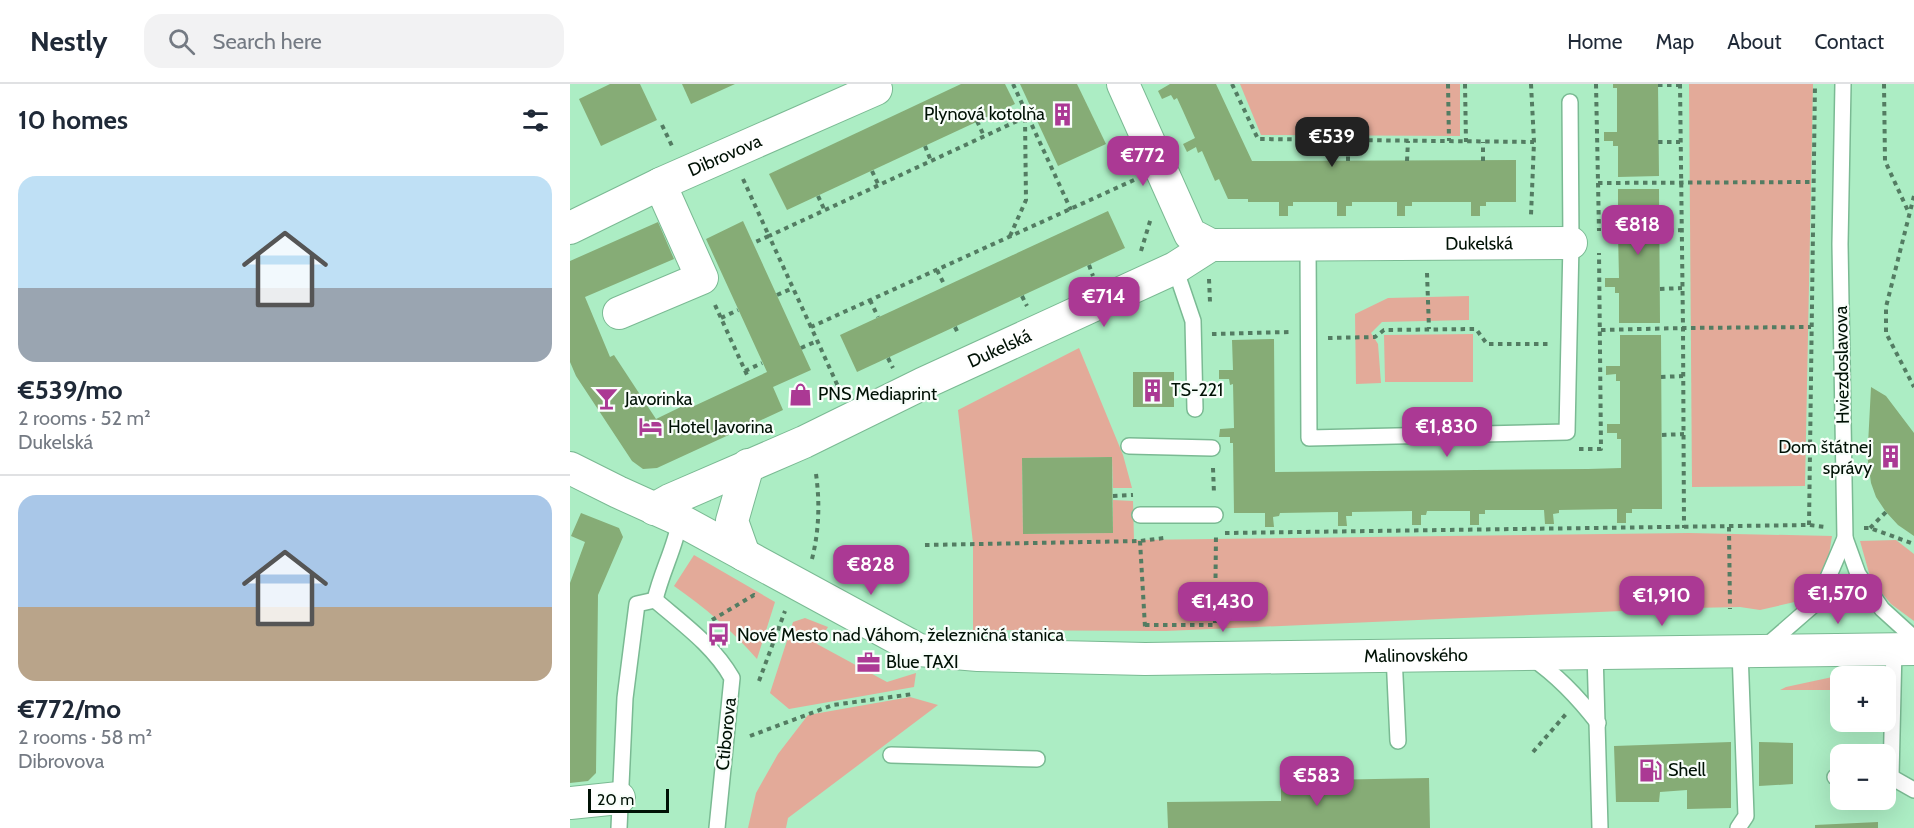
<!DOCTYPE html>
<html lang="en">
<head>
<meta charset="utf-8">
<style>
	body { margin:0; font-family:Cabin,sans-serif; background:#f2f2f3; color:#1f2937; height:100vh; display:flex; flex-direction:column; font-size:22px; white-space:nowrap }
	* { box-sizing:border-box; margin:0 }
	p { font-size:20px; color:#747a83 }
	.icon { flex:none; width:33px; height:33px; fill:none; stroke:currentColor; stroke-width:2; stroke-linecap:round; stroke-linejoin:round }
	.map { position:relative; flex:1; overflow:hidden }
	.drawer { display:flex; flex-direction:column; background:#fff; width:570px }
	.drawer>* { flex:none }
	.tools { position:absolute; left:1260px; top:582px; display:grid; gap:12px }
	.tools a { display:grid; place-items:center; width:66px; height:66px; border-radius:12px; background:#fff; box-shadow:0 6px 24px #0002; font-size:30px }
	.scale { position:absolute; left:18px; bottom:15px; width:81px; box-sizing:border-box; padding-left:6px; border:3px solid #001105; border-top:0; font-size:16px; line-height:21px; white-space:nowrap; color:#001105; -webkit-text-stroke:4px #f8fefa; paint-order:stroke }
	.price { position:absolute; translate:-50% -51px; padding:0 14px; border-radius:12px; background:#ab3994; color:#fff; font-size:20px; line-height:39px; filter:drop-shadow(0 2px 3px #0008) }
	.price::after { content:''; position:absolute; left:50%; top:36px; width:18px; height:14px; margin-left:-9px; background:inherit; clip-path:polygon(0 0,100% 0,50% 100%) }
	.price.selected { background:#222; color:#fff }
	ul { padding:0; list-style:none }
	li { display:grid; align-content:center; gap:12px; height:318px; padding:0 18px }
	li+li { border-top:2px solid #e0e1e3 }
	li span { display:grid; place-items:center; height:186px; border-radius:18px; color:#555 }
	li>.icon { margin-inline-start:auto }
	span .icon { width:108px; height:108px; fill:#fffc; stroke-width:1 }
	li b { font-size:26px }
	h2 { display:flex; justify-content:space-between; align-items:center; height:72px; padding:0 18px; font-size:26px }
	header { display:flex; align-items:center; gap:36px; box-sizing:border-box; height:84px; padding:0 30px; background:#fff; border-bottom:2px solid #e0e1e3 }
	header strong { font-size:28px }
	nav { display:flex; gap:33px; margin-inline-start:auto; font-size:21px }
	.search { width:420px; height:54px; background:#f2f2f3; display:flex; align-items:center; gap:15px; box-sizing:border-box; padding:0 21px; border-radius:18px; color:#747a83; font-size:22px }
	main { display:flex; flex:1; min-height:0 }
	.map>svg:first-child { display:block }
</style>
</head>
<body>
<header>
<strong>Nestly</strong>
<div class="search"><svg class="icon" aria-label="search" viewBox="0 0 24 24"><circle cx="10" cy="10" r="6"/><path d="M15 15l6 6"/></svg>Search here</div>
<nav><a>Home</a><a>Map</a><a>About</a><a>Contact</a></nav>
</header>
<main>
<section class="drawer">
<h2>10 homes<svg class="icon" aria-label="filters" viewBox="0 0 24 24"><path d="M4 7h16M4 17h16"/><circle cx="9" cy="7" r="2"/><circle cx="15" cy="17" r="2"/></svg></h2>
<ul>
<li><span style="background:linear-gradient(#bfe0f5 60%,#9aa5b1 0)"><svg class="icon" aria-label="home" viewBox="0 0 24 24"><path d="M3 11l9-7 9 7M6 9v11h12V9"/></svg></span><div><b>€539/mo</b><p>2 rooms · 52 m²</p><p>Dukelská</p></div></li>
<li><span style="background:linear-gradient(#a9c7e8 60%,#b9a48a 0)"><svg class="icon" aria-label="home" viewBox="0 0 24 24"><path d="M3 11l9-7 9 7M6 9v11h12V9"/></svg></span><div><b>€772/mo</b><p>2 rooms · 58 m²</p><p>Dibrovova</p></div></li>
</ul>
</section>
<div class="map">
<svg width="1344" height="744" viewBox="0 0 1344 744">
	<rect width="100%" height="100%" fill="#acedc4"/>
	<!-- green -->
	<g fill="#e3aa99">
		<polygon points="670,0 890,0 890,52 691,51"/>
		<polygon points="1119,0 1243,0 1235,402 1122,403"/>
		<polygon points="899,212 899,236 812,238 801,249 808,260 811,299 786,300 785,230 818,214"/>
		<polygon points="903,250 903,298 815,298 814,251"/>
		<polygon points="509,264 553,371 562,404 543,404 542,373 452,374 453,450 543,449 543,416 563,417 564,456 1119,449 1262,452 1256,489 1229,517 1190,526 1170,523 1121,524 596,547 403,546 403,459 388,326"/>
		<polygon points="1326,456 1344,470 1344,537 1321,520 1301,496 1290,457"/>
		<path d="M124,471L205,518L187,575C162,546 135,524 104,502Z"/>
		<polygon points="235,534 258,543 247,560 317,598 346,589 344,603 219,625 200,609 223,538"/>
		<polygon points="1295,586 1309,586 1309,592 1270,592 1270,606 1210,606 1216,603"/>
		<polygon points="340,613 368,621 218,734 216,744 178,744 186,709 208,670 238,631"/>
	</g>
	<!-- building -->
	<g fill="#86ac76">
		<polygon points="40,0 70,0 87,36 31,62 9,15"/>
		<polygon points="112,0 165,0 121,20"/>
		<polygon points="391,0 435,0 445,20 217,126 199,90"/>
		<polygon points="450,0 507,0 536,60 488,82"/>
		<polygon points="600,0 646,0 682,77 946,76 946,118 916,118 916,122 910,122 910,132 901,132 901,118 842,118 842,122 835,122 835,132 827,132 827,118 782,118 782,122 776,122 776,132 767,132 767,118 723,118 723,122 718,122 718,132 709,132 709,118 678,118 678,115 658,115 649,95 645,97 632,67 628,69 626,63 617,68 613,60 625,54 613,27 607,14 604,16 601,11 592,15 588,7"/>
		<polygon points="1043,0 1088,0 1089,92 1048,93 1048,62 1043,62 1043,57 1034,57 1034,48 1047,48 1047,4 1043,4"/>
		<polygon points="1048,105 1089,105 1090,239 1049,239 1049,209 1045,209 1045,203 1035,203 1035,194 1049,194 1048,150 1044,150 1044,144 1034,145 1034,136 1048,136"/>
		<polygon points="538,127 555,164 287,288 270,251"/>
		<polygon points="173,137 241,286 203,303 213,326 87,384 73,385 62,377 6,292 0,278 0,177 88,138 104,175 15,213 40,273 44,271 86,335 119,319 122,323 197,288 136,155"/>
		<polygon points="1050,251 1091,251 1092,425 1062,425 1062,429 1056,429 1056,439 1047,439 1047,425 989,426 989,429 983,430 984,440 975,440 974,426 915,426 915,430 909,430 909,441 900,441 900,427 857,427 856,431 851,431 851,441 842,441 842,427 782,428 782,432 776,432 777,442 768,442 768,428 710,429 709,432 703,433 704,443 695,443 695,429 664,429 663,359 660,359 660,353 649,353 650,345 664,344 663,300 660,301 659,295 649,295 649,286 663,286 662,256 704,255 705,388 1018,385 1051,384 1051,355 1047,355 1047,349 1037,349 1037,340 1050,340 1050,297 1046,297 1046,290 1036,291 1036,282 1050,282"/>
		<rect x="563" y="288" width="41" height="35"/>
		<polygon points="1301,303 1316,312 1344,349 1344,452 1328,441 1316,428 1306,413 1301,399 1296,363 1298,361"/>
		<polygon points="542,373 543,449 453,450 452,374"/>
		<polygon points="11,429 49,444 53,453 28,511 26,689 18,697 0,699 0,499 15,458 1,452"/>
		<polygon points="1161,658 1161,724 1117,725 1117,706 1090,708 1089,718 1046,718 1044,662"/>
		<polygon points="1189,658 1223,659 1223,700 1189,702"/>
		<polygon points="752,694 752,696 859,694 860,744 598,744 597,718 711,717 711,695"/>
		<polygon points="1308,738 1308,744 1245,744 1245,741"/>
	</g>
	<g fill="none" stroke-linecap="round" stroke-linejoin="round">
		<defs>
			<g id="lane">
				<polyline points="738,160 739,354 997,348 1001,159 1000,18"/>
				<polyline points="605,184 623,237 625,325"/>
				<polyline points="559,362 642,364"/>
				<polyline points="570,431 645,431"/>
				<polyline points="1275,454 1288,490 1312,525 1344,554"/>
				<path d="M85,516C113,540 144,562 162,594L147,744"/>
				<path d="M85,516C91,489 105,464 110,436"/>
				<polyline points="1194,564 1248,517 1275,454 1270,160 1273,0"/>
				<polyline points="1025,568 1030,744"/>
				<polyline points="824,571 828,657"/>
				<path d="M962,574C988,592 1008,613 1028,639"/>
				<polyline points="321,671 467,675"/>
				<polyline points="1265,693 1270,693"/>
				<polyline points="1316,693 1321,693 1324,564"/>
				<polyline points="1321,693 1344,706"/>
				<polyline points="49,744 55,614 67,520 85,516"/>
				<polyline points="1168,744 1176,732 1170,567"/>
			</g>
			<g id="street">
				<polyline points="553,0 620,150 641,161"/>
				<path id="s1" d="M0,144L90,100L306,5L304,0"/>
				<polyline points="49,229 132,194 90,100"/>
				<path id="s2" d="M0,384L48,408L110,436L349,566L408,571L575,575L1344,565"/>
				<path id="s3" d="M84,425L100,416L234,358L352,300L605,184L641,161L1001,159"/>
				<polyline points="174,471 162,437 178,381"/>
				<polyline points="0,719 49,714"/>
			</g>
		</defs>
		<!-- lane casing -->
		<use href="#lane" stroke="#7aba93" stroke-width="18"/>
		<!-- street casing -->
		<use href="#street" stroke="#7aba93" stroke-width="34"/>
		<!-- path -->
		<g stroke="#537c62" stroke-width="4" stroke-dasharray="4.5 4.5" stroke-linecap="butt">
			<polyline points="443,0 501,126"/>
			<polyline points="662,0 688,55 964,58"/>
			<polyline points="878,0 879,57"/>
			<polyline points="895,0 896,58"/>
			<polyline points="961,0 964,58 961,131"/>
			<polyline points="1026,0 1029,147"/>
			<polyline points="1110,0 1113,244 1241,243"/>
			<polyline points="1314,0 1315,77 1339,129"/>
			<polyline points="1088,1 1111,1"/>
			<polyline points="407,37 414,52"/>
			<polyline points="92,41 103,64"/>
			<polyline points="1088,58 1110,58"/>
			<polyline points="355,62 361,77"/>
			<polyline points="778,77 778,56"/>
			<polyline points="837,77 838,57"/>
			<polyline points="913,77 913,58"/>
			<polyline points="302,87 309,102"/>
			<polyline points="173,95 199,152 183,159"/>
			<polyline points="1028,99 1244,98"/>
			<polyline points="248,112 255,127"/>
			<polyline points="1344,112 1316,223 1316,249 1344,303"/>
			<polyline points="1090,147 1111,146"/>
			<polyline points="440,152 456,116 455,34"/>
			<polyline points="571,167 581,134"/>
			<polyline points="519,181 523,192"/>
			<polyline points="367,186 375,202"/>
			<polyline points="857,189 859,245"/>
			<polyline points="639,195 640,218"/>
			<polyline points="1090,205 1112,204"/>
			<polyline points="207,211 223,204"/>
			<polyline points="452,212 457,222"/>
			<polyline points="300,216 308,233"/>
			<polyline points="145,221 178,293"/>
			<polyline points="151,234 168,226"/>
			<polyline points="241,243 199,152 458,32"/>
			<polyline points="385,243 389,251"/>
			<polyline points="1031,246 1113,244 1114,444"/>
			<polyline points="642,250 719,248"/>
			<polyline points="758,254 805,253 814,246 906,245 917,260 980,260"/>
			<polyline points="231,264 247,257"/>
			<polyline points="318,274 323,284"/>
			<polyline points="175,287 192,279"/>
			<polyline points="1091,293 1113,292"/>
			<polyline points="271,309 241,243 564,96"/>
			<polyline points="1092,351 1114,350"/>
			<polyline points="1009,365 1031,365 1029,169"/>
			<polyline points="643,384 644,410"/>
			<polyline points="543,412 563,411"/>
			<polyline points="1239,441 1245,0"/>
			<polyline points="1159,443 1160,525"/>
			<polyline points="1294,444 1300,444 1344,460"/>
			<polyline points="1300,444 1316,428"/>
			<polyline points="655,449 1239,441 1256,443"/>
			<polyline points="570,457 575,543"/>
			<polyline points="355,461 570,457 594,454"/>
			<path d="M242,475C249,447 250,419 246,390"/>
			<polyline points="142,536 184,511 187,512"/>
			<polyline points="575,541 645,541 646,450"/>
			<polyline points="189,597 215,527"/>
			<polyline points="180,652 263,621 343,610"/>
			<polyline points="963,668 996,630"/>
		</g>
		<!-- lane -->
		<use href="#lane" stroke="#fff" stroke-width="15"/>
		<!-- street -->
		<use href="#street" stroke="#fff" stroke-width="32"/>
	</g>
	<!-- icons -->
	<defs>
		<symbol id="building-bare" viewBox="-9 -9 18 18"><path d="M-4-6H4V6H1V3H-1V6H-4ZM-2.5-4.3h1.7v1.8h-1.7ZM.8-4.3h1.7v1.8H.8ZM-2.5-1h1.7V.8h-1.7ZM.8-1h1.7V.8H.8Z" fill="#ab3994" stroke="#f8fefa" stroke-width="2.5" paint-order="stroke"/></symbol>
		<symbol id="shop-bare" viewBox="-9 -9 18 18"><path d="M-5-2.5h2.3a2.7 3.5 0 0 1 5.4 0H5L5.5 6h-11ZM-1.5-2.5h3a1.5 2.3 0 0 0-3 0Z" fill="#ab3994" stroke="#f8fefa" stroke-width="2.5" paint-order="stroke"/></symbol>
		<symbol id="bar-bare" viewBox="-9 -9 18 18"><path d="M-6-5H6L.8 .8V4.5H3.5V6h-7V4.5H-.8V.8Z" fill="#ab3994" stroke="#f8fefa" stroke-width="2.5" paint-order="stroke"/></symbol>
		<symbol id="hotel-bare" viewBox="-9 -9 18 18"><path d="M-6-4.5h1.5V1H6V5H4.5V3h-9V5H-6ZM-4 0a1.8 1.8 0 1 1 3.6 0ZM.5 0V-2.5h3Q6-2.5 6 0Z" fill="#ab3994" stroke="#f8fefa" stroke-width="2.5" paint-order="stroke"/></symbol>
		<symbol id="bus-bare" viewBox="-9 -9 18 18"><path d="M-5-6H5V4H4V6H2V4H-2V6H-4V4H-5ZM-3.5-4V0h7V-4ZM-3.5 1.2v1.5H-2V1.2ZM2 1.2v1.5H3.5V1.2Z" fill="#ab3994" stroke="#f8fefa" stroke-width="2.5" paint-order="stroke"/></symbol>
		<symbol id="office-bare" viewBox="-9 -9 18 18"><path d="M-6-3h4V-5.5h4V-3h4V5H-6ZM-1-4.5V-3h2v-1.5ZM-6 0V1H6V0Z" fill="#ab3994" stroke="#f8fefa" stroke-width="2.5" paint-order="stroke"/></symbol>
		<symbol id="fuel-bare" viewBox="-9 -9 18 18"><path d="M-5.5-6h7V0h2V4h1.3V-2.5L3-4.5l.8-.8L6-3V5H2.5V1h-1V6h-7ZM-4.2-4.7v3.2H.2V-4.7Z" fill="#ab3994" stroke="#f8fefa" stroke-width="2.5" paint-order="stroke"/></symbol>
	</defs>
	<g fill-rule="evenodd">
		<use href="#building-bare" x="476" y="14" width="33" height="33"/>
		<use href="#building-bare" x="566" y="290" width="33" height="33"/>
		<use href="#shop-bare" x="214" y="294" width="33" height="33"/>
		<use href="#bar-bare" x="20" y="298" width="33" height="33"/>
		<use href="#hotel-bare" x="64" y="326" width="33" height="33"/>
		<use href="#building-bare" x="1304" y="356" width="33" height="33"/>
		<use href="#bus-bare" x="132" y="534" width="33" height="33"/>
		<use href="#office-bare" x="282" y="562" width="33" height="33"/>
		<use href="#fuel-bare" x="1064" y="670" width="33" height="33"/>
	</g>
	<g text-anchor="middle" stroke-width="4.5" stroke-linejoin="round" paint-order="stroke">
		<!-- poi labels -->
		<g font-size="18" fill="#001105" stroke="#f8fefa" text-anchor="start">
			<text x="475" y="36" text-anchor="end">Plynová kotolňa</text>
			<text x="601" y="312">TS-221</text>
			<text x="248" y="316">PNS Mediaprint</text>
			<text x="55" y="321">Javorinka</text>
			<text x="98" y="349">Hotel Javorina</text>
			<text x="1302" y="369" text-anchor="end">Dom štátnej<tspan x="1302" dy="21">správy</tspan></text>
			<text x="167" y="557">Nové Mesto nad Váhom, železničná stanica</text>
			<text x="316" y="584">Blue TAXI</text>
			<text x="1098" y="692">Shell</text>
		</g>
		<!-- street labels -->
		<g font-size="18" fill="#001105" stroke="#f8fefa">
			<text dy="6" stroke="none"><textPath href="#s1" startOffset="171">Dibrovova</textPath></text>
			<text dy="6" stroke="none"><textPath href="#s3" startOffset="885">Dukelská</textPath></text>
			<text dy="6" stroke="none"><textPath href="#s3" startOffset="381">Dukelská</textPath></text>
			<text transform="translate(1272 281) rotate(-91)" y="6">Hviezdoslavova</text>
			<text dy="6" stroke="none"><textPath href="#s2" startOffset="891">Malinovského</textPath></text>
			<text transform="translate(156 650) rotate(-84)" y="6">Ctiborova</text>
		</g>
	</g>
</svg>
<div class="tools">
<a>+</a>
<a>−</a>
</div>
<div class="scale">20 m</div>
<b class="price selected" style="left:762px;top:84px">€539</b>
<b class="price" style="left:573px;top:103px">€772</b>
<b class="price" style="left:1068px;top:172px">€818</b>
<b class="price" style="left:534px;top:244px">€714</b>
<b class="price" style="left:877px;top:374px">€1,830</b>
<b class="price" style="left:301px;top:512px">€828</b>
<b class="price" style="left:1268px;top:541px">€1,570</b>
<b class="price" style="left:1092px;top:543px">€1,910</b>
<b class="price" style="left:653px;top:549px">€1,430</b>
<b class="price" style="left:747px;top:723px">€583</b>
</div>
</main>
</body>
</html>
